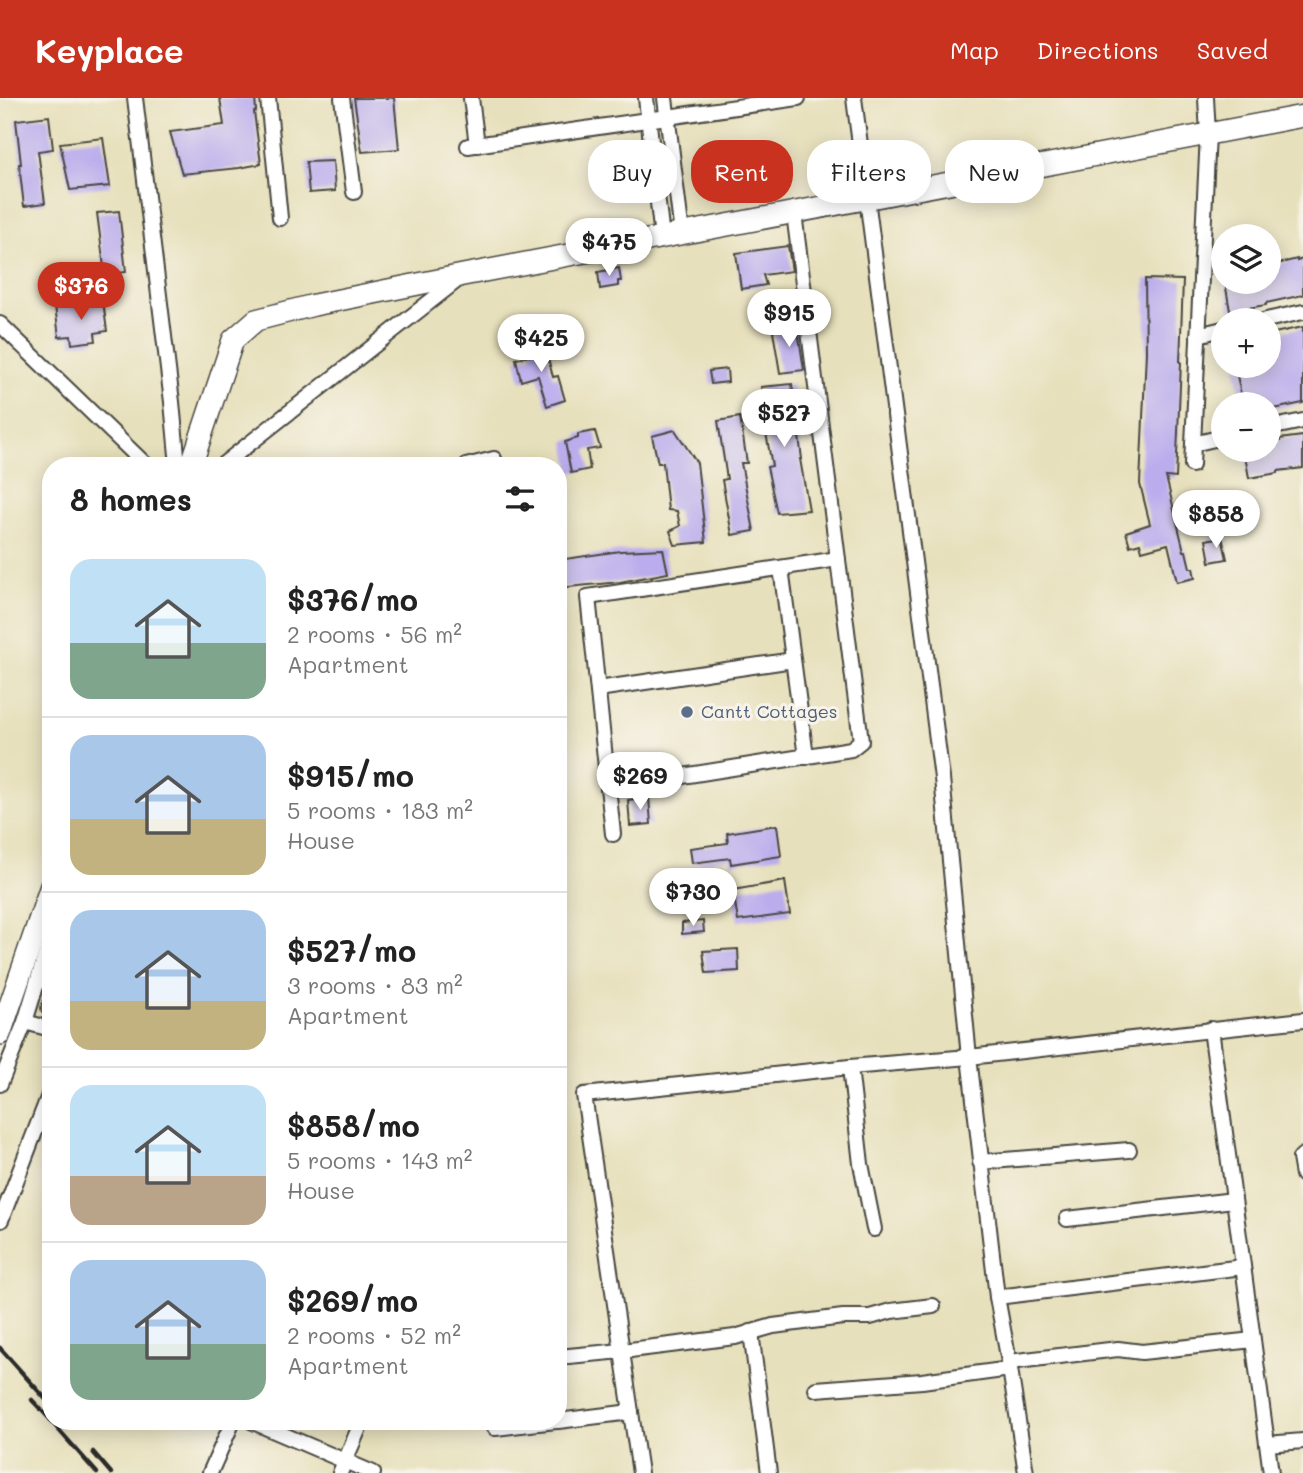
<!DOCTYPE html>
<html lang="en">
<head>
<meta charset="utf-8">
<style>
	body { margin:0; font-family:Mali,sans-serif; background:#f6f6f6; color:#222; height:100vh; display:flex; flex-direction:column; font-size:26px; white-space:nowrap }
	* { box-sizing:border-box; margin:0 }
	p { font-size:23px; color:#767676 }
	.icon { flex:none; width:38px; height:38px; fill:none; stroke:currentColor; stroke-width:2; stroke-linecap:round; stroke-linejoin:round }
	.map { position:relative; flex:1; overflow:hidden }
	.side { position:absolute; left:42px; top:359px; width:525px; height:973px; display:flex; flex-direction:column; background:#fff; border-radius:28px; box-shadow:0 4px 18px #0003 }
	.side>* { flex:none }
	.top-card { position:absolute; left:588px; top:42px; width:609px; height:63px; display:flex; gap:14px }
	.tools { position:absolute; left:1211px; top:126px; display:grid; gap:14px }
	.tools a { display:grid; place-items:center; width:70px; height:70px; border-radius:50%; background:#fff; box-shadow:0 4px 18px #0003; font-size:35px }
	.price { position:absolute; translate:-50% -60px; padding:0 16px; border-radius:24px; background:#fff; color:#222; font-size:23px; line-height:46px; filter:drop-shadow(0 2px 4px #0008) }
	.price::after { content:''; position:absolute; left:50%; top:42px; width:21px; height:16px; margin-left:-10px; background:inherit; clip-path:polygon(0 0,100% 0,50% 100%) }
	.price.current { background:#c8321e; color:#fff }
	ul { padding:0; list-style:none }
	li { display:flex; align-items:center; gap:21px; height:175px; padding:0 28px }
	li+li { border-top:2px solid #e0e0e0 }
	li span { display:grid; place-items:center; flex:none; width:196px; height:140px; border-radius:21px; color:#555 }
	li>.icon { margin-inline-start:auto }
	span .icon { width:84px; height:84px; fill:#fffc; stroke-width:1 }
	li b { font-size:30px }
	h2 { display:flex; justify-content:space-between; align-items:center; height:84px; padding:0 28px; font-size:30px }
	.chip { padding:0 24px; border-radius:28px; background:#fff; box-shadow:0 4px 18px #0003; font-size:24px; line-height:63px }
	.chip.current { background:#c8321e; color:#fff }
	header { display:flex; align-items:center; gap:42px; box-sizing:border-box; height:98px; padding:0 35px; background:#c8321e; color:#fff }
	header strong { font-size:33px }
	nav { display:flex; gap:38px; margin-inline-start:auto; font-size:24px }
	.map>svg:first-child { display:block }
</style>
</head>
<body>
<header>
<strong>Keyplace</strong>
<nav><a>Map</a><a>Directions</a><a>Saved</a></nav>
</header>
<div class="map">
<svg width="1303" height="1375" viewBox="0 0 1303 1375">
	<rect width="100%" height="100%" fill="#f7f3e8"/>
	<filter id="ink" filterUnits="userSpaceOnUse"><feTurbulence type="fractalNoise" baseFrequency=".0143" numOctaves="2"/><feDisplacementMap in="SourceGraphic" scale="14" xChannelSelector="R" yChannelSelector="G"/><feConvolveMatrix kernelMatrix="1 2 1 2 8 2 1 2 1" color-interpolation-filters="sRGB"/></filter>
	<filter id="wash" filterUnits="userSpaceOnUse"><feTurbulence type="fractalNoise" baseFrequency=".00686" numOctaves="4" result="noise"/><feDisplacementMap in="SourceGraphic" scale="28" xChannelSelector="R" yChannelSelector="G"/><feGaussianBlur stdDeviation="1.57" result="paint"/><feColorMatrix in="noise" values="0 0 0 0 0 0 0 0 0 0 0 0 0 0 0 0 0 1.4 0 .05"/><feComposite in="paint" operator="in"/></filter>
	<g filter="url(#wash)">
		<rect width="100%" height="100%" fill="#e7e0bc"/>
		<g id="blocks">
			<!-- building -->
			<g fill="#baaced">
				<polygon points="220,0 255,0 256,13 254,14 261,66 239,70 182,76 170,34 224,27"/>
				<polygon points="354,0 394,0 399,51 362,54"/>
				<polygon points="49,18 53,51 38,53 45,105 24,108 19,66 21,66 16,22"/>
				<polygon points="103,40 110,88 70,92 60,45"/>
				<polygon points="333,63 335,93 309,95 306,64"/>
				<polygon points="119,113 126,174 105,177 97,115"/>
				<polygon points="788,148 792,173 763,177 766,187 741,191 736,155"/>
				<polygon points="1297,161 1297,163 1303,161 1303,197 1266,205 1266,207 1230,213 1225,184 1269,184 1269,168"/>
				<polygon points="619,170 621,183 618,183 618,188 600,191 598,174"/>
				<polygon points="1145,181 1183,182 1180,264 1181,264 1176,380 1166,379 1184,453 1186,453 1190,470 1193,470 1195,480 1177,484 1168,446 1142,453 1140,445 1130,448 1126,434 1150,426 1140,386 1146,254"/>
				<polygon points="103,203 107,233 95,235 96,243 72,246 71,238 59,239 55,208 90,207 90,205"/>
				<polygon points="797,226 804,272 780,275 773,233"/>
				<polygon points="1303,229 1303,305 1269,312 1269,306 1243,306 1235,268 1269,268 1269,236"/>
				<polygon points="544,245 553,279 558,278 565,302 547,308 538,278 521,283 516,261 532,257 530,249"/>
				<polygon points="727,271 728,284 711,286 709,273"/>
				<polygon points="792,286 802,361 800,361 809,412 777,415 767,369 772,368 763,318 766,318 761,289"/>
				<polygon points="740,319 747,365 741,365 754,433 732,437 722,382 727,381 718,323"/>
				<polygon points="675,332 697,365 706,444 675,447 670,433 680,428 677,413 668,412 663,365 658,365 652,338"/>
				<polygon points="595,333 600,350 587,352 590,371 571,375 565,344 578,340 578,336"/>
				<polygon points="1303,338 1303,370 1278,373 1278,375 1249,380 1244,352 1269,352 1269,345 1280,343 1279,341"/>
				<polygon points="1222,439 1227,461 1210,464 1206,442"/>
				<polygon points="663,451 668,475 620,484 558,490 558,462 620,453"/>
				<polygon points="649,699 651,726 630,728 628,702"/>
				<polygon points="777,727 781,758 731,766 730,760 692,765 690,750 728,745 727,735"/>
				<polygon points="785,783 790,816 738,823 733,792"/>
				<polygon points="703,823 704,834 682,836 682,825"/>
				<polygon points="738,851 739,873 706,875 703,853"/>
			</g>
		</g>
	</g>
	<g filter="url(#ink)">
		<use href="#blocks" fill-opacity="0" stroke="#474641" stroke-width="2"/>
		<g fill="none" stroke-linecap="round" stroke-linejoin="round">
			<defs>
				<g id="minor">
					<polyline points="135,0 172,304 178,368"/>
					<polyline points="268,0 280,120"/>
					<polyline points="342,0 354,94"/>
					<polyline points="471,0 477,47"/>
					<polyline points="646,0 662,140"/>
					<polyline points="665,0 682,136"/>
					<polyline points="854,0 942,680 969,959 997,1199 1009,1264 1026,1375"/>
					<polyline points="468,48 798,0"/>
					<polyline points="1266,222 1303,214"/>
					<polyline points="0,226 147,368"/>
					<polyline points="1198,237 1223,231"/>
					<polyline points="1269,330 1303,323"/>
					<polyline points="1193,346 1223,339"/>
					<polyline points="1192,367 1208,36 1206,0"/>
					<polyline points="221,368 460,180"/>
					<polyline points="466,368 494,361 495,368"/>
					<polyline points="781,470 806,659"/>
					<polyline points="598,591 793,562"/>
					<polyline points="608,690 851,651 861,643 794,115"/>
					<polyline points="613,736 588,499 838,461"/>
					<polyline points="49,910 51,905"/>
					<polyline points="25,924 51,931"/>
					<polyline points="1211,931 1271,1375"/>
					<polyline points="850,969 861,1066 874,1131"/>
					<polyline points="0,986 25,924 51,839"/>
					<polyline points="1303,1057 1300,1060 1303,1077"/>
					<polyline points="980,1064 1129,1052"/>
					<polyline points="1067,1121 1234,1102"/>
					<polyline points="1,1122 51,992"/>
					<polyline points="997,1199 1243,1169"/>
					<polyline points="751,1234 769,1375"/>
					<polyline points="558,1259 622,1253 735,1239 773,1228 843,1219 870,1219 891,1213 933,1208"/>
					<polyline points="1009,1264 1118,1251 1142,1254 1253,1242"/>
					<polyline points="816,1291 922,1283 1010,1271"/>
					<polyline points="251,1323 373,1375"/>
					<polyline points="558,1323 631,1314"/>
					<polyline points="495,1330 556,1323"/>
					<polyline points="1267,1346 1303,1343"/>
					<polyline points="210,1375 233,1323"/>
					<polyline points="340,1375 362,1323"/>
					<polyline points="640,1375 584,997 850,969 969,959 1303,922"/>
				</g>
				<g id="secondary">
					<polyline points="191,368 233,242 256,222 314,207 463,177 1303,18"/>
					<polyline points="0,936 51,788"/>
				</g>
			</defs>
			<!-- minor casing -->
			<use href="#minor" stroke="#474641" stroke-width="18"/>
			<!-- secondary casing -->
			<use href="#secondary" stroke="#474641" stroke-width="24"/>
			<!-- minor -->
			<use href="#minor" stroke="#fff" stroke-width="14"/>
			<!-- secondary -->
			<use href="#secondary" stroke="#fff" stroke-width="21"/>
			<!-- rail -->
			<g stroke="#2b2b2b" stroke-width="4.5">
				<polyline points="0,1250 51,1307"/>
				<polyline points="32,1302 51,1322"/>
				<polyline points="51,1323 97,1375"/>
				<polyline points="93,1354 111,1375"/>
			</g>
		</g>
	</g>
	<!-- markers -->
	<circle fill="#5c6f8a" stroke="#f7f3e8" stroke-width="2.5" cx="687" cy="614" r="7"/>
	<g text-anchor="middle" stroke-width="6" stroke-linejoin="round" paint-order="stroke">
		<!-- service labels -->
		<g font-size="18" fill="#4e5e75" stroke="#f7f3e8" text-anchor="start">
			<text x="701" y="620">Cantt Cottages</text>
		</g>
	</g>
</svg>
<div class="tools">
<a><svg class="icon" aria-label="layers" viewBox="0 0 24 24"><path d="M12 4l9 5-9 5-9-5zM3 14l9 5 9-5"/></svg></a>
<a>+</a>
<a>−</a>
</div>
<b class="price" style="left:609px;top:180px">$475</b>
<b class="price current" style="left:81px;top:224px">$376</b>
<b class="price" style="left:789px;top:251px">$915</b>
<b class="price" style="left:541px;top:276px">$425</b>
<b class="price" style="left:784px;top:351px">$527</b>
<b class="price" style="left:1216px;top:452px">$858</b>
<b class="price" style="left:640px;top:714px">$269</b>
<b class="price" style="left:693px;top:830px">$730</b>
<div class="top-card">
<a class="chip">Buy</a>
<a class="chip current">Rent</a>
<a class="chip">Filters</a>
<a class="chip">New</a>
</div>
<section class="side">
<h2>8 homes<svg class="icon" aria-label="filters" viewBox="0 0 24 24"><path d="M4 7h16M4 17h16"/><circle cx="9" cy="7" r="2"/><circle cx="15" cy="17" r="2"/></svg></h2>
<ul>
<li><span style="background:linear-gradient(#bfe0f5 60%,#7fa58c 0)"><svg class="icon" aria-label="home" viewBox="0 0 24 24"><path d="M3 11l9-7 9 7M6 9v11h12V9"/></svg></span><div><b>$376/mo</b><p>2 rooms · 56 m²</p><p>Apartment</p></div></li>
<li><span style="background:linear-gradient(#a9c7e8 60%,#c2b280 0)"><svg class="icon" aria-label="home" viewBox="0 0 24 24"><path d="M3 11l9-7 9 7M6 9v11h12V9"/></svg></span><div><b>$915/mo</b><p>5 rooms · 183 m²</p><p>House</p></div></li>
<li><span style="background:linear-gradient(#a9c7e8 65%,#c2b280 0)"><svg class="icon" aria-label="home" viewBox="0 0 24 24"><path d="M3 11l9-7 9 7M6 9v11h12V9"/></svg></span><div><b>$527/mo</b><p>3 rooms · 83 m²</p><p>Apartment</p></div></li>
<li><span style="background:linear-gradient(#bfe0f5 65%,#b9a48a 0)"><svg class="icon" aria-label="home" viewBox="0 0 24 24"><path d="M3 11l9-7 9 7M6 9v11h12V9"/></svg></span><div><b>$858/mo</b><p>5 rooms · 143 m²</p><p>House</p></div></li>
<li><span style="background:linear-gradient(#a9c7e8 60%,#7fa58c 0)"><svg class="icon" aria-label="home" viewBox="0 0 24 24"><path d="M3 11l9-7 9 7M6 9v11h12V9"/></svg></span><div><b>$269/mo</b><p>2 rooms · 52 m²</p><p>Apartment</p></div></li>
</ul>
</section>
</div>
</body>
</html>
